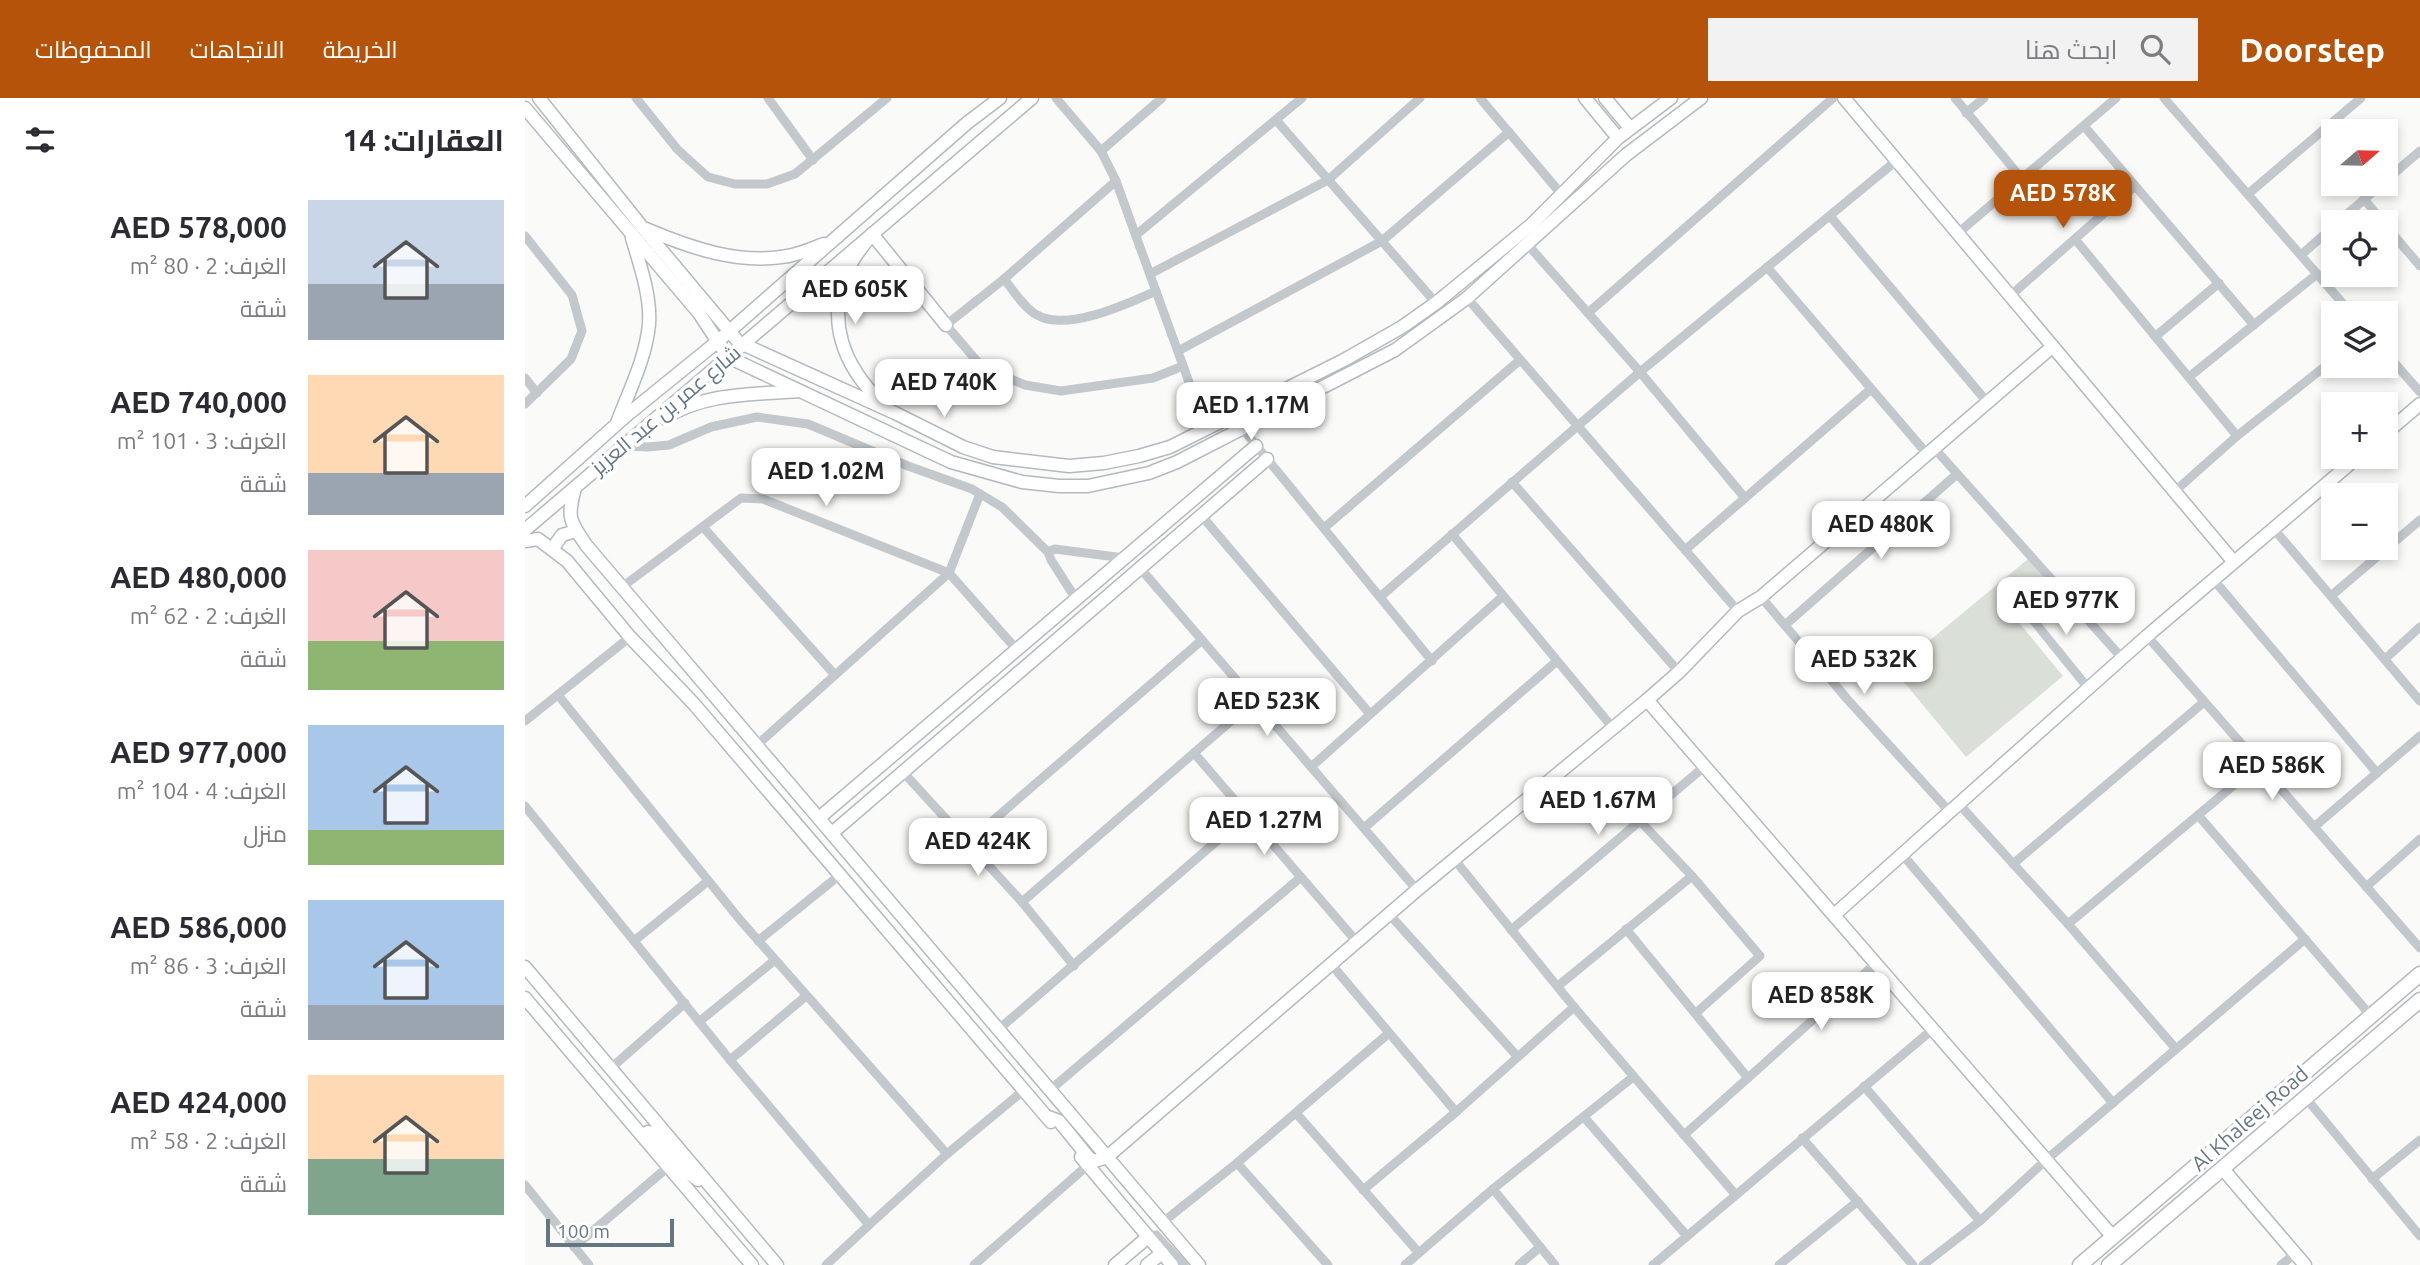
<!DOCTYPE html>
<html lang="ar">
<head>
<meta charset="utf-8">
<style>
	body { margin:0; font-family:Ubuntu,Cairo,sans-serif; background:#f2f2f3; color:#2b2b33; direction:rtl; height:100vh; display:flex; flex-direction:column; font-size:26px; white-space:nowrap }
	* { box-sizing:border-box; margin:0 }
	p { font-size:23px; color:#7c7c81 }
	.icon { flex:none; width:38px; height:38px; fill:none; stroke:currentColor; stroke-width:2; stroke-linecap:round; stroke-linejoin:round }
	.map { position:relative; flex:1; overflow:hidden; direction:ltr }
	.side { display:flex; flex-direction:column; background:#fff; width:525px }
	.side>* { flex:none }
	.needle { width:46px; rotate:70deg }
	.buttons { position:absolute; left:1796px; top:21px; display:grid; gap:14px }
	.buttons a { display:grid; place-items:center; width:77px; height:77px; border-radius:0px; background:#fff; box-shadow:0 4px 10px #0003; font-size:35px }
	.scale { position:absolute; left:21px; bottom:18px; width:128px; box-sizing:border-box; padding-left:7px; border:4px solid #657683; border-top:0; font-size:19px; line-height:24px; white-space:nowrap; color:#657683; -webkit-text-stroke:5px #fff; paint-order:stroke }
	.price { position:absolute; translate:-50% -60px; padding:0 16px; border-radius:14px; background:#fff; color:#222; font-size:23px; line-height:46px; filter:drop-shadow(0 2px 4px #0008) }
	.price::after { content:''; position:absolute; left:50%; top:42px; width:21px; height:16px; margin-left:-10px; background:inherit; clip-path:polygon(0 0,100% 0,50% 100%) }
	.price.on { background:#b45309; color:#fff }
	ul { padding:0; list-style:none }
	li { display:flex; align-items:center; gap:21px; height:175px; padding:0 21px }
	li span { display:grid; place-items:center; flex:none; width:196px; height:140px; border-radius:0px; color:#555 }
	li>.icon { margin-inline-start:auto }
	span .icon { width:84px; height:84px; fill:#fffc; stroke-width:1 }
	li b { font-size:30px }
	h2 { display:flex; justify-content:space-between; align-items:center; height:84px; padding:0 21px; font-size:30px }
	header { display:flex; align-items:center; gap:42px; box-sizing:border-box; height:98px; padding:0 35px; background:#b45309; color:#fff }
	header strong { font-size:33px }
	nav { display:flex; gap:38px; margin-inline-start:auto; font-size:24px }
	.search { width:490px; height:63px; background:#f2f2f3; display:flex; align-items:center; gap:18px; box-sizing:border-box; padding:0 24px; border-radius:0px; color:#7c7c81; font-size:26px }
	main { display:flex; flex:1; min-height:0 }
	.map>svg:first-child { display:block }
</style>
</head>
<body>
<header>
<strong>Doorstep</strong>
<div class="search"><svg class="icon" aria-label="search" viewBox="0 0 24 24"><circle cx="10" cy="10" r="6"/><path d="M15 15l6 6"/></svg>ابحث هنا</div>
<nav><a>الخريطة</a><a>الاتجاهات</a><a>المحفوظات</a></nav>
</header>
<main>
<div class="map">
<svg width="1895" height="1167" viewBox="0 0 1895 1167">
	<rect width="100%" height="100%" fill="#fafaf8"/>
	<!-- green -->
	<polygon fill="#dadfd7" points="1503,461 1527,490 1491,521 1538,578 1441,659 1369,572"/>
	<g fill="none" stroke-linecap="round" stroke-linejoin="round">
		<defs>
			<g id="secondary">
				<polyline points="14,0 117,129 216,247 222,248 370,315 438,349 468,359 544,368 579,365 614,358 645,349 819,262 877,229 911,205 1006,127 1093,40 1146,0"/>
				<polyline points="1060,0 1093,40"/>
				<polyline points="1080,0 1105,30"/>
				<polyline points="1319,0 1708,463"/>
				<polyline points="0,10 174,215 203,259 426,364 497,384 534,388 563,388 624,375 652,364 870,252 942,200 1101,57 1176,0"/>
				<path d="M121,131C166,150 214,167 263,158C275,156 288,150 299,146"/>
				<path d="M359,307C318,269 299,221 325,168C330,156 340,146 347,136L421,227"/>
				<path d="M139,320C183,294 225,297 274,293"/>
				<path d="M92,325C104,293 121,260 124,226C126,198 115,167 107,140"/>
				<polyline points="1860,336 1895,306"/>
				<path d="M50,390C42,419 44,422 61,447L674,1167"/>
				<polyline points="0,408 102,317 192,244 442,25 475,0"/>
				<polyline points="0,432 507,0"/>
				<polyline points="0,443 13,441 42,463 105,539 169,606 526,1024"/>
				<polyline points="28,450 37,437 51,433"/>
				<polyline points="1122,602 1588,1139"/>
				<polyline points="294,720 731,348"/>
				<polyline points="307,735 742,361"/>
				<polyline points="1309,817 1622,538 1833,359"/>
				<polyline points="0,869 252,1167"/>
				<polyline points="0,900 227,1167"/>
				<polyline points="521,1018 534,1023 564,1060 570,1063 582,1059 892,792 1122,602 1154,574 1213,513 1236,499 1527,249"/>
				<polyline points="121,1042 119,1036 123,1034 128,1035 158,1071 173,1082"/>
				<polyline points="556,1059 647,1167"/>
				<polyline points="1697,1070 1780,1167"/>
				<polyline points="590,1167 623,1139"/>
				<polyline points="622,1167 637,1155"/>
			</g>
			<g id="primary">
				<polyline points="1555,1167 1895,876"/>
				<polyline points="1584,1167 1895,902"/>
			</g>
		</defs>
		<!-- secondary casing -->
		<use href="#secondary" stroke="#b3babf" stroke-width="15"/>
		<!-- primary casing -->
		<use href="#primary" stroke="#b5babe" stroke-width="17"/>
		<!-- street -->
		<g stroke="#c3c8cc" stroke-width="9">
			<polyline points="111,0 153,52 183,79 210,86 242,86 270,76 362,0"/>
			<polyline points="243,0 288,62"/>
			<polyline points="531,0 576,53 591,83 681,331"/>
			<polyline points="955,0 1037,97"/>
			<polyline points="1430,0 1497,81"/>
			<polyline points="1639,0 1826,215"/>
			<polyline points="1441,15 1459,0"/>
			<polyline points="751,22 911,205"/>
			<polyline points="1559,28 1729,227"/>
			<polyline points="576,53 637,0"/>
			<polyline points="591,83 479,181 421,227 457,269 500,287 536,293 628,280 658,268"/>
			<polyline points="1860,83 1895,53"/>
			<polyline points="1723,96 1836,0"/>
			<polyline points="1839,101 1858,124"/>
			<polyline points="1305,118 1463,305"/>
			<polyline points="1813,124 1857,86"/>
			<polyline points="1860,127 1895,168"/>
			<polyline points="1432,136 1591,0"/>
			<polyline points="611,137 777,0"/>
			<polyline points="0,138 47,197 57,233 46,261 0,306"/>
			<polyline points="1550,141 1712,338"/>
			<polyline points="1003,147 1115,274 1220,400"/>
			<polyline points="1776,157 1808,129"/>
			<polyline points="1242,169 1403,357"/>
			<polyline points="625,176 803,82 895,0"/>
			<path d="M479,181C488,192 499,210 512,217C542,234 602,206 631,193"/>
			<polyline points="1485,198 1610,88"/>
			<polyline points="942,200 1213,513"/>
			<polyline points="1063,215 1308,0"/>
			<polyline points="1631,238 1694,185"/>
			<polyline points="653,253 857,143 984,34"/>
			<polyline points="1860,254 1895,294"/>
			<polyline points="1664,279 1792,176"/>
			<polyline points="0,280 12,295"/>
			<polyline points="717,330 907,563"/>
			<polyline points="99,348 123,349 144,347 186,329 232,319 283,326 383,368 447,391 477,409 523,454 526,462 551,501"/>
			<polyline points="1410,351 1597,560"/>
			<polyline points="987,384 1154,574"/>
			<polyline points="1649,394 1712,338 1808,262"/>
			<polyline points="676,417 845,616"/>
			<polyline points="178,429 310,577"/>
			<polyline points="799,430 995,262"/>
			<polyline points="1748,430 1895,603"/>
			<polyline points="927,436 1088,630"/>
			<polyline points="1160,452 1346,291"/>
			<polyline points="523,454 530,451 599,460"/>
			<polyline points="615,470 892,792"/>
			<polyline points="1688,481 1852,675"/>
			<polyline points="97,489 216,400 238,401 424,475 492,552"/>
			<polyline points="1534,489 1504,517 1563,590"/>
			<polyline points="1806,498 1895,422"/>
			<polyline points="855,499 1115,274 1371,63"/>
			<polyline points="1236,499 1323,602 1424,713"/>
			<polyline points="1260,527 1432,376"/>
			<polyline points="1622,538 1895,850"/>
			<polyline points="1860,561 1895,529"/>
			<polyline points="33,597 216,823 422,1056"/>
			<polyline points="0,623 105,539"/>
			<polyline points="232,647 424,475 455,396"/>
			<polyline points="669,655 832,844"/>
			<polyline points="786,669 978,498"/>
			<polyline points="378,674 497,804 549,868"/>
			<polyline points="1433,705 1543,826 1651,951"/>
			<polyline points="0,708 205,962 344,1127 422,1056 499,992"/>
			<polyline points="1673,717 1846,918"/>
			<polyline points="1115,723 1167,778 1235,858 1171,915"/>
			<polyline points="1789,729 1895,638"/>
			<polyline points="839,730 1032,563"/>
			<polyline points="442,745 677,542"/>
			<polyline points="1377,756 1588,1005"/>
			<polyline points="929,761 1049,909 1210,1096"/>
			<polyline points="1488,766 1679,604"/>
			<polyline points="1841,789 1895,741"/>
			<polyline points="497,804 729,603"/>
			<polyline points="864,816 992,958"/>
			<polyline points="1543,826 1734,666"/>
			<polyline points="1101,831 1223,980 1159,1037"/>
			<polyline points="986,832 1180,668"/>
			<polyline points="109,843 183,783"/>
			<polyline points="233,843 316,776"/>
			<polyline points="806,866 931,1014"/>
			<polyline points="1033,888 1167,778"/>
			<polyline points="175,923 250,862"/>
			<polyline points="474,931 722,717"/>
			<polyline points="205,962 281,898"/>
			<polyline points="86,970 160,905"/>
			<polyline points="1223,980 1351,865"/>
			<polyline points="1339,988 1455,1123"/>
			<polyline points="525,992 776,779"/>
			<polyline points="1780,999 1895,1138"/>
			<polyline points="771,1015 894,1155"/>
			<polyline points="1059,1019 1162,1138"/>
			<polyline points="1277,1040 1388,1167"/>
			<polyline points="1847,1081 1895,1042"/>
			<polyline points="0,1087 64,1167"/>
			<polyline points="968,1091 1030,1167"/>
			<polyline points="838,1092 931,1014 1049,909"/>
			<polyline points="638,1124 712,1065"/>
			<polyline points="623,1139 631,1137 659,1167"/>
			<polyline points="49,1149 143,1069"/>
			<polyline points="301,1167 344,1127"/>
			<polyline points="449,1167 563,1067"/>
			<polyline points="803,1167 712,1065 864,935"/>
			<polyline points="880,1167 968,1091 1108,979"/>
			<polyline points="994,1167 1015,1149"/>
			<polyline points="1128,1167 1408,931"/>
			<polyline points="1254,1167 1333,1103"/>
			<polyline points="1398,1167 1455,1123 1521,1062 1780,841"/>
			<polyline points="1756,1167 1770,1156"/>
		</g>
		<!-- secondary -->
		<use href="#secondary" stroke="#fff" stroke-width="12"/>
		<!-- primary -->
		<use href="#primary" stroke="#fff" stroke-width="14"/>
	</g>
	<g text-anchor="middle" stroke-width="7" stroke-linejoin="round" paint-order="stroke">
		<!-- street labels -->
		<g font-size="21" fill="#657683" stroke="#fff">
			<text transform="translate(141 312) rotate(-40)" y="7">شارع عمر بن عبد العزيز</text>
			<text transform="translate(1725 1021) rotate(-41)" y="7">Al Khaleej Road</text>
		</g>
	</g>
</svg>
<div class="buttons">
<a><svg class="needle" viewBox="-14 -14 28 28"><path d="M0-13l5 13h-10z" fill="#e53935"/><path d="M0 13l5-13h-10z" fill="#7c7c81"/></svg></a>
<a><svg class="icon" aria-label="locate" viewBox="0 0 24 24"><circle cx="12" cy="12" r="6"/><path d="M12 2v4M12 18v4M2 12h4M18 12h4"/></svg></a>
<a><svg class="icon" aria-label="layers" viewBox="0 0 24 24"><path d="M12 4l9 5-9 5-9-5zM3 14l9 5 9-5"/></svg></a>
<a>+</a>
<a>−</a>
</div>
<div class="scale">100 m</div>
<b class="price on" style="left:1538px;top:132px">AED 578K</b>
<b class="price" style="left:330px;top:228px">AED 605K</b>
<b class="price" style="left:419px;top:321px">AED 740K</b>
<b class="price" style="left:726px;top:344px">AED 1.17M</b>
<b class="price" style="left:301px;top:410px">AED 1.02M</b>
<b class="price" style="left:1356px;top:463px">AED 480K</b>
<b class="price" style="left:1541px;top:539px">AED 977K</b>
<b class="price" style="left:1339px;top:598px">AED 532K</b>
<b class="price" style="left:742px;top:640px">AED 523K</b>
<b class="price" style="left:1747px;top:704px">AED 586K</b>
<b class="price" style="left:1073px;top:739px">AED 1.67M</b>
<b class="price" style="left:739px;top:759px">AED 1.27M</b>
<b class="price" style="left:453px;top:780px">AED 424K</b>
<b class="price" style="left:1296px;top:934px">AED 858K</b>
</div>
<section class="side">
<h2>العقارات: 14<svg class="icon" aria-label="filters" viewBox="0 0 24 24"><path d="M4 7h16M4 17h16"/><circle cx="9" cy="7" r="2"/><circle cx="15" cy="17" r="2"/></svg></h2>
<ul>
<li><span style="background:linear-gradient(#c9d6e8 60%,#9aa5b1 0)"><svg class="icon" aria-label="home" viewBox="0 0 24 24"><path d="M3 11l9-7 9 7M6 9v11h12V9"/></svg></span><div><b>AED 578,000</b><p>الغرف: 2 · 80 m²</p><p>شقة</p></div></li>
<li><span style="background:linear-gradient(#ffd9b3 70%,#9aa5b1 0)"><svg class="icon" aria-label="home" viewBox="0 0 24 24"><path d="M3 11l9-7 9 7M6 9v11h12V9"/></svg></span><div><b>AED 740,000</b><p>الغرف: 3 · 101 m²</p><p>شقة</p></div></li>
<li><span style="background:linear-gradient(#f6c9c9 65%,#8fb573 0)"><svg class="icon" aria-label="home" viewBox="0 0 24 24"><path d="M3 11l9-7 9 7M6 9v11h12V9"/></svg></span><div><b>AED 480,000</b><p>الغرف: 2 · 62 m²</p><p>شقة</p></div></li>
<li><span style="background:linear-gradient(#a9c7e8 75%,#8fb573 0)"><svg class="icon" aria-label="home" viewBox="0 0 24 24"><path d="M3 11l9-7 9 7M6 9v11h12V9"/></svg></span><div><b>AED 977,000</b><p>الغرف: 4 · 104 m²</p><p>منزل</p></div></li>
<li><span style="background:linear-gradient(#a9c7e8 75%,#9aa5b1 0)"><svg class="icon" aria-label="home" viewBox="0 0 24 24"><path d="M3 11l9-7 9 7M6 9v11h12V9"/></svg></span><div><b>AED 586,000</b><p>الغرف: 3 · 86 m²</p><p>شقة</p></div></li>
<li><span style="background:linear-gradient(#ffd9b3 60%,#7fa58c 0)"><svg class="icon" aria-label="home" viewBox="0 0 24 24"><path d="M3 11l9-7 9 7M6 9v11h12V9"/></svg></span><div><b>AED 424,000</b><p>الغرف: 2 · 58 m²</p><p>شقة</p></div></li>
</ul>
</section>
</main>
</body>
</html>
